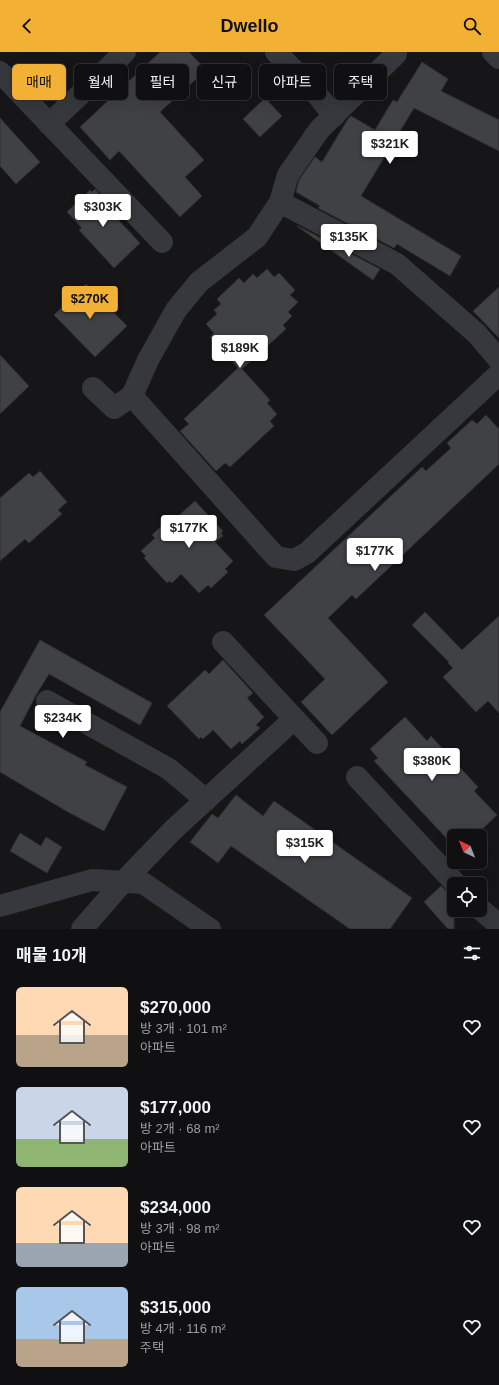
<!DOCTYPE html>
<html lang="ko">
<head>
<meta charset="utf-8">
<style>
	body { margin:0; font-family:Helvetica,"Noto Sans KR",sans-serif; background:#1e1e20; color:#f1f3f6; height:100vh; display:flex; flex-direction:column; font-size:15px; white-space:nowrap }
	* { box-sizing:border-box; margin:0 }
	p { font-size:13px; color:#9c9d9f }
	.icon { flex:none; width:22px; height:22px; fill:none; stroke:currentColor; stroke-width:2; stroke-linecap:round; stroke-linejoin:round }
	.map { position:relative; height:877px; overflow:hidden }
	.side { display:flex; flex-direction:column; background:#101012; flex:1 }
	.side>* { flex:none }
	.guide { position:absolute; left:12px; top:12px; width:475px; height:36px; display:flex; gap:8px }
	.needle { width:26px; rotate:317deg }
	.controls { position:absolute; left:447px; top:777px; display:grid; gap:8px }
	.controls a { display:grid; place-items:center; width:40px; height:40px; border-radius:6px; background:#101012; box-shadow:0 4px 16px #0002,0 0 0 1px #303032; font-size:20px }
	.price { position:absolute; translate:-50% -34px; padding:0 9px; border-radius:4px; background:#fff; color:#222; font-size:13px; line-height:26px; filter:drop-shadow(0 1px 2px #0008) }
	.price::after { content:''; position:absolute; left:50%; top:24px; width:12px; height:9px; margin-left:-6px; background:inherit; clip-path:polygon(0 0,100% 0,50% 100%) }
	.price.current { background:#f2b134; color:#111 }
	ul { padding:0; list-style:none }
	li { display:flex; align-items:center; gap:12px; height:100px; padding:0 16px }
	li span { display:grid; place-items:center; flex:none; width:112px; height:80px; border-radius:6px; color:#555 }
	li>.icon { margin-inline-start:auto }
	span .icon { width:48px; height:48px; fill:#fffc; stroke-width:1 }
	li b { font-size:17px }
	h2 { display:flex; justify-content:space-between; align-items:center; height:48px; padding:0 16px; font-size:17px }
	.chip { padding:0 14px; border-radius:6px; background:#101012; box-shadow:0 4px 16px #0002,0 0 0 1px #303032; font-size:14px; line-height:36px }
	.chip.current { background:#f2b134; color:#111 }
	header { display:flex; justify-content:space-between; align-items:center; height:52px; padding:0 16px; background:#f2b134; color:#111; font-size:18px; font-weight:600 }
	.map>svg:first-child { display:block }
</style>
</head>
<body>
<header><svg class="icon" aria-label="back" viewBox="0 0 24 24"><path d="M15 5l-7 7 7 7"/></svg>Dwello<svg class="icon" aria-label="search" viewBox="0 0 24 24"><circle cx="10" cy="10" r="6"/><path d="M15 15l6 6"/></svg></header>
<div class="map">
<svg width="499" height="877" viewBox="0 0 499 877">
	<rect width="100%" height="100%" fill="#161618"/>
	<!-- building -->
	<g fill="#404145" stroke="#303034">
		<polygon points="160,0 189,0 206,18 160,60 204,108 185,125 202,144 180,165 119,99 110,108 80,75"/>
		<polygon points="422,10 448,27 441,39 499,68 499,99 414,56 361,144 461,204 450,224 397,192 394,196 318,156 320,154 296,140 299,128 315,105 322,110 348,67 351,64 375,78 393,48 397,50"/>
		<polygon points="265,46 282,64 260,85 243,67"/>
		<polygon points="0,66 40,110 16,132 0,114"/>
		<polygon points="95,137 112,156 109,158 140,191 114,216 79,178 82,176 67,160 90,138 92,140"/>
		<polygon points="297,174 298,174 380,217 373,228"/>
		<polygon points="267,217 274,225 279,221 295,238 290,243 298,250 288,260 292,264 283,273 286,277 242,317 270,348 267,351 277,362 270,369 274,374 230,415 225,411 216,419 180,379 189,372 184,367 238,316 210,285 214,281 206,272 217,262 214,258 221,252 217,247 239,226 244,231 253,222 257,226"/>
		<polygon points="86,232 127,274 95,305 54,263"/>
		<polygon points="499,235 499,286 473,259"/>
		<polygon points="0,303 29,334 0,362"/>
		<polygon points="486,363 499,377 499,412 356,547 352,543 328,566 388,630 332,683 301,650 325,627 264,563 422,415 426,419 451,396 447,391 472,368 477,372"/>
		<polygon points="40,419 67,450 58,458 62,462 29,491 25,487 0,509 0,446 29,421 33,425"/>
		<polygon points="195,449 223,479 221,481 223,484 215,490 233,509 225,517 228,520 211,536 208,533 199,541 181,522 172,531 170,529 167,531 144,506 146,504 141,499 155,486 152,483 174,462 177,465"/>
		<polygon points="425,560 462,598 499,564 499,661 488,649 476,660 443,625 453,616 448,611 449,610 412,573"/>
		<polygon points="40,588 152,651 140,673 49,622 36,643 20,674 87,710 85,713 127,735 104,779 68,760 0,720 0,660"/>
		<polygon points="223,608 253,641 247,646 264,665 256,673 260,676 242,692 240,689 231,697 213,678 203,687 201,685 199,687 167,654 205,618 209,622"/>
		<polygon points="405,665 427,689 431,684 478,735 474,739 497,763 475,784 454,784 454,788 451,791 374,709 378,706 370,697"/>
		<polygon points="236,743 263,764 274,749 412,846 390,877 350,877 231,794 218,811 190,790 212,762 218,766"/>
		<polygon points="20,781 41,794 46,785 62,795 47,821 10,799"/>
		<polygon points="441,834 454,846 454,877 448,877 424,850"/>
	</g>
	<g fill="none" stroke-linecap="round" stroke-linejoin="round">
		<!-- minor -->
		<g stroke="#37383d" stroke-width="22">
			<polyline points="276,0 315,40 334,64"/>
			<polyline points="493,0 499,6"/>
			<polyline points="396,2 319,78 288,123 280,150 257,185 199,230 176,258 148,308 132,344 276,505 294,508 307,501 499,322"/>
			<polyline points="0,20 162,190"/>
			<polyline points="49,72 125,0"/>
			<polyline points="280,150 397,212 477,282 499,308"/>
			<polyline points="93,336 114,356 132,344"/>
			<polyline points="223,590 317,691"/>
			<polyline points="47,649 169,717 206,748"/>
			<polyline points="357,725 456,832"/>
			<polyline points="0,854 92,828 143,831 210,877"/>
			<polyline points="480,857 499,873"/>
			<polyline points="82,877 123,830 173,778 294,667"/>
		</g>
	</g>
</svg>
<div class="controls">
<a><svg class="needle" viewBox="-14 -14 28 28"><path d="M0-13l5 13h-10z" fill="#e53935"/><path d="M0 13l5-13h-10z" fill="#9c9d9f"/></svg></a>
<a><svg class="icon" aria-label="locate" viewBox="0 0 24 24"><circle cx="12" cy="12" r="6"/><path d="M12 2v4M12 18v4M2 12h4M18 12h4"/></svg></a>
</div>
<b class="price" style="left:390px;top:113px">$321K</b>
<b class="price" style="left:103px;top:176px">$303K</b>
<b class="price" style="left:349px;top:206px">$135K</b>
<b class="price current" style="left:90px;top:268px">$270K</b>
<b class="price" style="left:240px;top:317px">$189K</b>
<b class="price" style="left:189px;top:497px">$177K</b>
<b class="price" style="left:375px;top:520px">$177K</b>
<b class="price" style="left:63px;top:687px">$234K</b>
<b class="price" style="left:432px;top:730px">$380K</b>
<b class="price" style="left:305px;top:812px">$315K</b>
<div class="guide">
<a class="chip current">매매</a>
<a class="chip">월세</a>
<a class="chip">필터</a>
<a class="chip">신규</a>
<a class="chip">아파트</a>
<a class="chip">주택</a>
</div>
</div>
<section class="side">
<h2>매물 10개<svg class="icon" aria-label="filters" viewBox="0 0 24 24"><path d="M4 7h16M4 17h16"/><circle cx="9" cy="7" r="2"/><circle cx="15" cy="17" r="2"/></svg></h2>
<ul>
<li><span style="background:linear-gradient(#ffd9b3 60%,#b9a48a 0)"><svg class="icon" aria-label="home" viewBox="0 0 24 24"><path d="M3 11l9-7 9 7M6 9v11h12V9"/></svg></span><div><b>$270,000</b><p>방 3개 · 101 m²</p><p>아파트</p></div><svg class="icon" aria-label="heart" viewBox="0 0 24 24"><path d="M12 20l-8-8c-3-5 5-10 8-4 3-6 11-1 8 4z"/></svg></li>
<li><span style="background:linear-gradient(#c9d6e8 65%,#8fb573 0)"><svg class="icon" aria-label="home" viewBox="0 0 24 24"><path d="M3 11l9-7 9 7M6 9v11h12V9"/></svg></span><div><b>$177,000</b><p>방 2개 · 68 m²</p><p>아파트</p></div><svg class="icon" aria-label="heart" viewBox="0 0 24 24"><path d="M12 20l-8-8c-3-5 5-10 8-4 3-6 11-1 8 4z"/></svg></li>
<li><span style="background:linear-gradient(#ffd9b3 70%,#9aa5b1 0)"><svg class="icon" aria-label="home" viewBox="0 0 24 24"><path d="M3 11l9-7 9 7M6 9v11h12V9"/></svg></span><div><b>$234,000</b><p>방 3개 · 98 m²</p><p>아파트</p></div><svg class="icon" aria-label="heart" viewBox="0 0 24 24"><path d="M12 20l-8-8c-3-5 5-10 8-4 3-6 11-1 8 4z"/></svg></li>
<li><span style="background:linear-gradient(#a9c7e8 65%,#b9a48a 0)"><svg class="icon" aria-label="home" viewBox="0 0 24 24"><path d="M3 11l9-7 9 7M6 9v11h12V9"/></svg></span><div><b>$315,000</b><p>방 4개 · 116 m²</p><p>주택</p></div><svg class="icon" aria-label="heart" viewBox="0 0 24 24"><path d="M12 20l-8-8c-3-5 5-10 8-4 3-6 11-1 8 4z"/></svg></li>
</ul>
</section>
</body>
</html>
